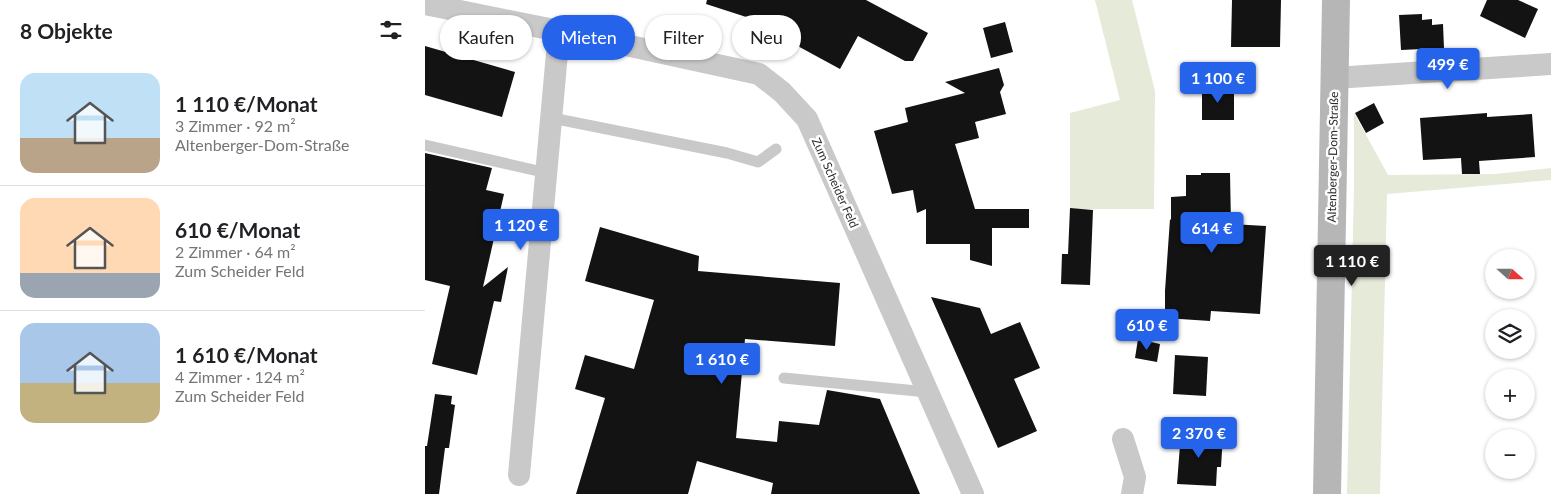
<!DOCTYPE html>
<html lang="de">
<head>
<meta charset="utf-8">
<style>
	body { margin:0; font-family:Lato,sans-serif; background:#f6f6f6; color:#202124; height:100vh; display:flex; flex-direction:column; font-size:19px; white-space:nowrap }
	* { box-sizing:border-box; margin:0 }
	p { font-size:16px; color:#757577 }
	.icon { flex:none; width:28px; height:28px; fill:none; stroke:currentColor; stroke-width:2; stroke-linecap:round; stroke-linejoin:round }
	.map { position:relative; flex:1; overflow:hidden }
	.drawer { display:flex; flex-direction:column; background:#fff; width:425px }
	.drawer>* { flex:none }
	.top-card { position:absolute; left:15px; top:15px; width:475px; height:45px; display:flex; gap:10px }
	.needle { width:32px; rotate:111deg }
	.controls { position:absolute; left:1060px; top:249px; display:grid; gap:10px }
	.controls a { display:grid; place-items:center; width:50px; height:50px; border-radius:50%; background:#fff; box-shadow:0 1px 4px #0004; font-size:25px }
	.price { position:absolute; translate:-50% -42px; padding:0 11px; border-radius:5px; background:#2563eb; color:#fff; font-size:16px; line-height:32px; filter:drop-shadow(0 1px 2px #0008) }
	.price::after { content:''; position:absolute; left:50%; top:30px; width:15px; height:11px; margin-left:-8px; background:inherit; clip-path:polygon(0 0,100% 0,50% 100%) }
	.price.on { background:#222; color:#fff }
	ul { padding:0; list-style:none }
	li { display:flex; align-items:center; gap:15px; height:125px; padding:0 20px }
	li+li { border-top:1px solid #e0e0e0 }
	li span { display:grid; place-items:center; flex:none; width:140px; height:100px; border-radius:15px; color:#555 }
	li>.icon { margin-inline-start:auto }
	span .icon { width:60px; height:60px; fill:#fffc; stroke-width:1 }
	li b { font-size:21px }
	h2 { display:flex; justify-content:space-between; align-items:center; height:60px; padding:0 20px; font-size:21px }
	.chip { padding:0 18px; border-radius:22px; background:#fff; box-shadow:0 1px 4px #0004; font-size:18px; line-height:45px }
	.chip.on { background:#2563eb; color:#fff }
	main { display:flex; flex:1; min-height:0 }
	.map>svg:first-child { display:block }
</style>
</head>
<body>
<main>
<section class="drawer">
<h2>8 Objekte<svg class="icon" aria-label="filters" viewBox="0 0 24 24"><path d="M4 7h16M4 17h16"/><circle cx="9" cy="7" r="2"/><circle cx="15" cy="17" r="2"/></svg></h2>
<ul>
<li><span style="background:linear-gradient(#bfe0f5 65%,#b9a48a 0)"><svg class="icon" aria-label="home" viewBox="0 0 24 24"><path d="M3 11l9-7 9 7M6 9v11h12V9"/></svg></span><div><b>1 110 €/Monat</b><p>3 Zimmer · 92 m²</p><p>Altenberger-Dom-Straße</p></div></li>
<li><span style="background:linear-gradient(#ffd9b3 75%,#9aa5b1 0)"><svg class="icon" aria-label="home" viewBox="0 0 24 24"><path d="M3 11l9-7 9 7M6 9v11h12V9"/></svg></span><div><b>610 €/Monat</b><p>2 Zimmer · 64 m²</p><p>Zum Scheider Feld</p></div></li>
<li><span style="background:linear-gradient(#a9c7e8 60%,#c2b280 0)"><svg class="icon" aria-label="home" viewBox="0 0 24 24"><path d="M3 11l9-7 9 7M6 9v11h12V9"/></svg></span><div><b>1 610 €/Monat</b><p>4 Zimmer · 124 m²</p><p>Zum Scheider Feld</p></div></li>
</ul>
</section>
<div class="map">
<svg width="1126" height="494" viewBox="0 0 1126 494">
	<rect width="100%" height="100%" fill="#fff"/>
	<!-- green -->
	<g fill="#e5ead9">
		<polygon points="670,0 707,0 730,91 729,209 645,209 645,113 695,100"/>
		<polygon points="929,113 963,175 1070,174 1126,168 1126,180 962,194 955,494 922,494 929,188"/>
	</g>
	<!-- building -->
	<g fill="#131313">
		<polygon points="282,0 441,0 503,33 488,61 480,61 433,36 415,69 369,44 374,34 281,4"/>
		<polygon points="807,0 856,0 855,47 806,47"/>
		<polygon points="1062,0 1093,0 1113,9 1100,38 1055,16"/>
		<polygon points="997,14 997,20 1007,19 1007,25 1018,24 1019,48 976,50 974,15"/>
		<polygon points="580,22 588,52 566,58 558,28"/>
		<polygon points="0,46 90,72 77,117 0,95"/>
		<polygon points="574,68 579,85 575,92 581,114 550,122 554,138 530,144 550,209 604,209 604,228 567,228 567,266 545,260 545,244 501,244 501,209 492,213 488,190 467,194 449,131 483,122 480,108 540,93 520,82"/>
		<rect x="777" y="88" width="32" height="32"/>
		<polygon points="949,103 959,123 941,133 930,113"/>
		<polygon points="1062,113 1062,117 1107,114 1110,157 1054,161 1055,174 1037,174 1036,158 998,160 995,118"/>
		<polygon points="0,153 67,168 61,190 79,194 58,287 83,267 76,302 69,301 52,375 7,364 25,286 0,280"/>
		<polygon points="776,173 805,173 806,224 841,226 835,314 786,311 785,321 740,318 740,291 745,219 746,220 746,197 761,196 761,175 776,175"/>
		<polygon points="645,208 668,210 665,285 636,284 637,254 643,254"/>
		<polygon points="175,227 274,256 273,271 415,283 410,346 320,339 311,438 352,442 354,421 394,425 402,390 455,399 495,494 346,494 348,483 272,461 263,494 151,494 180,398 150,389 160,355 209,369 229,300 160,281"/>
		<polygon points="506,297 555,308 566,334 595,322 615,368 589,379 612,431 573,448"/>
		<polygon points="713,339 735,344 732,362 710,358"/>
		<polygon points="750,355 783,357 781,396 748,394"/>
		<polygon points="10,394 27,396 26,404 30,405 24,448 20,448 14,494 0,494 0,446 2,446"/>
		<polygon points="756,432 798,435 796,467 792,467 791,486 752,484"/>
	</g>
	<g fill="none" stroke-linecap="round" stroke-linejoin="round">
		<!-- lane -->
		<g stroke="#c9c9c9" stroke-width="11">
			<polyline points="127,118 302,153 333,162 351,149"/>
			<polyline points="0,145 122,173"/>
			<polyline points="359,378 502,392"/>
		</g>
		<!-- street -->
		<g stroke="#c9c9c9" stroke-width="22">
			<polyline points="0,4 159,36 334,74 357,92 382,119 548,494"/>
			<polyline points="909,78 1126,64"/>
			<polyline points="698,439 710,477 707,494"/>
			<polyline points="94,475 134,31"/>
		</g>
		<!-- secondary -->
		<polyline stroke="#b6b6b6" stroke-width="28" points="902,494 911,0"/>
	</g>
	<g text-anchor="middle" stroke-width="5" stroke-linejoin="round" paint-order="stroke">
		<!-- street labels -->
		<g font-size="12" fill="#2c2c2c" stroke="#fff">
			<text transform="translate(908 157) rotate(-89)" y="4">Altenberger-Dom-Straße</text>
			<text transform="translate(410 183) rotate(66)" y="4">Zum Scheider Feld</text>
		</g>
	</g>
</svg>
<div class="controls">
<a><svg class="needle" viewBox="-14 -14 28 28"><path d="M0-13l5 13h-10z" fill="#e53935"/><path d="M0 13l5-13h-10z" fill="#757577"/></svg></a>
<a><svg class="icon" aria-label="layers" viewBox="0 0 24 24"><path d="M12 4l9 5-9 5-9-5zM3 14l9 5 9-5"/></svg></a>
<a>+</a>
<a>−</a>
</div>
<b class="price" style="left:1023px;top:90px">499 €</b>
<b class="price" style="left:793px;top:104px">1 100 €</b>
<b class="price" style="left:96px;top:251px">1 120 €</b>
<b class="price" style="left:787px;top:254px">614 €</b>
<b class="price on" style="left:927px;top:287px">1 110 €</b>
<b class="price" style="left:722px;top:351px">610 €</b>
<b class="price" style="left:297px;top:385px">1 610 €</b>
<b class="price" style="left:774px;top:459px">2 370 €</b>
<div class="top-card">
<a class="chip">Kaufen</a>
<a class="chip on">Mieten</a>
<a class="chip">Filter</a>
<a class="chip">Neu</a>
</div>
</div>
</main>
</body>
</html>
